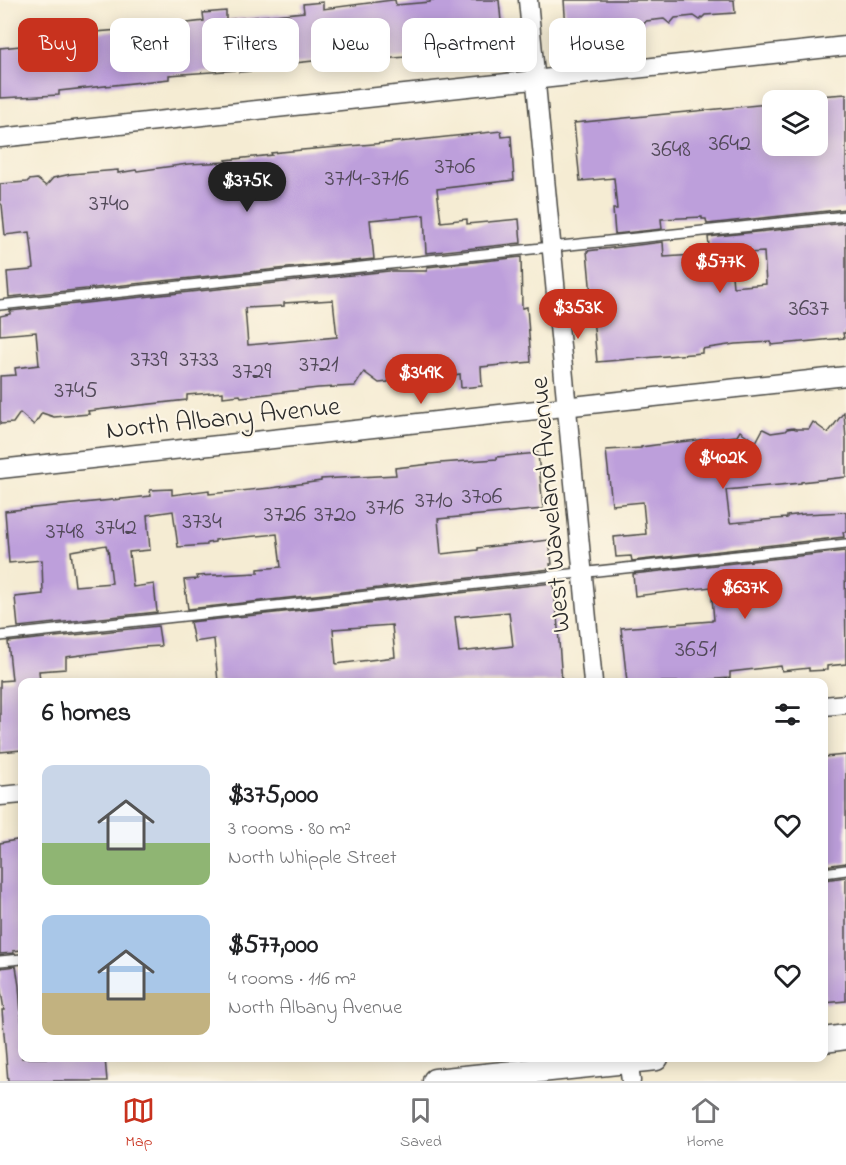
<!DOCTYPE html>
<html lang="en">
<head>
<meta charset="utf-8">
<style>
	body { margin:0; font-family:"Indie Flower",sans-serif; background:#f2f2f2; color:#202124; height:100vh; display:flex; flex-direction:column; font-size:22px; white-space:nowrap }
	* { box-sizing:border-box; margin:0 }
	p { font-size:20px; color:#757577 }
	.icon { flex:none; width:33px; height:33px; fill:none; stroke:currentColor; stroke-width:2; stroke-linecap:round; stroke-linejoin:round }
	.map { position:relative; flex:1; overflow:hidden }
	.details { position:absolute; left:18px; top:678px; width:810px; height:384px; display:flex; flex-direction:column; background:#fff; border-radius:12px; box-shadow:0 3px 15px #0003 }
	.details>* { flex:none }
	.hud { position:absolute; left:18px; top:18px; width:810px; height:54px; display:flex; gap:12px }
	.buttons { position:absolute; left:762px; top:90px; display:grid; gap:12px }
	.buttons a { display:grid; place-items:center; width:66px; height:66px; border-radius:12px; background:#fff; box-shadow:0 3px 15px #0003; font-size:30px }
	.price { position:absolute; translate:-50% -51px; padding:0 14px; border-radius:21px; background:#c8321e; color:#fff; font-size:20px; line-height:39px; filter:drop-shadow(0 2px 3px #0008) }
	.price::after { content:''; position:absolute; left:50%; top:36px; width:18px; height:14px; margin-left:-9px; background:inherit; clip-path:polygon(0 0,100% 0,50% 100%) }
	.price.current { background:#222; color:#fff }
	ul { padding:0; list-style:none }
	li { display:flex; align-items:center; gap:18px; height:150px; padding:0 24px }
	li span { display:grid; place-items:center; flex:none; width:168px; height:120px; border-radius:12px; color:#555 }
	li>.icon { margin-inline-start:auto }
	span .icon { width:72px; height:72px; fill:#fffc; stroke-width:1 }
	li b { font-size:26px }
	h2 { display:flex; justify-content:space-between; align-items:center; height:72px; padding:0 24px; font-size:26px }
	.chip { padding:0 21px; border-radius:12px; background:#fff; box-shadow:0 3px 15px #0003; font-size:21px; line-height:54px }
	.chip.current { background:#c8321e; color:#fff }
	.tabs { display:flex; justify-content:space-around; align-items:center; height:84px; border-top:2px solid #e0e0e0; background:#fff; font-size:16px; color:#757577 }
	.tabs a { display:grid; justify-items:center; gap:3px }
	.tabs .current { color:#c8321e }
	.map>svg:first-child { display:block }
</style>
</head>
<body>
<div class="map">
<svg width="846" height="1081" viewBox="0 0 846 1081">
	<rect width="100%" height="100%" fill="#fcf5e5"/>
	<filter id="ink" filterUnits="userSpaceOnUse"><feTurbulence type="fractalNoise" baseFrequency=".0167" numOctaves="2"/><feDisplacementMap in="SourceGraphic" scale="12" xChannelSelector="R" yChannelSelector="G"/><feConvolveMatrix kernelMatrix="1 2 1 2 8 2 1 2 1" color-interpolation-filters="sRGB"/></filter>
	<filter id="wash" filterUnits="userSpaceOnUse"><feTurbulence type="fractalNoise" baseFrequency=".008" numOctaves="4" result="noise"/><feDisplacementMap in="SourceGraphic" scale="24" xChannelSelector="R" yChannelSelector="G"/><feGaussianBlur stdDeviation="1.35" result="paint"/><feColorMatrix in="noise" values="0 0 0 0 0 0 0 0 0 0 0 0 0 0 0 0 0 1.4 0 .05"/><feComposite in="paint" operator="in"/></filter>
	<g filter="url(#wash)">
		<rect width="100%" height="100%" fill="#f5ecd3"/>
		<g id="blocks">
			<!-- building -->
			<g fill="#bd9fdb" fill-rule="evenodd">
				<polygon points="392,0 395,0 396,5 430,2 430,0 499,0 504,53 479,56 479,52 431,56 431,55 332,63 332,59 266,66 267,70 239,72 239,70 169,75 169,79 59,91 59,95 0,98 0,48 31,45 31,48 84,41 83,33 145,28 204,21 203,13 226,11 226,20 304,12 303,4 323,2 323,9"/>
				<polygon points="564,0 734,0 735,13 705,15 700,20 694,16 675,18 670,24 664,19 646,21 644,24 637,25 634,23 625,24 625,23 566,29"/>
				<polygon points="846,94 846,209 707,224 706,219 702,219 702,217 661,219 662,229 615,234 613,209 617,209 614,178 580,181 574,123 768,104 771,146 818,146 818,96"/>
				<polygon points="501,131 502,137 511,136 514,180 437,189 441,222 467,219 467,224 519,219 521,243 426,253 424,215 370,220 374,259 9,297 7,272 31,270 31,269 34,268 30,232 5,235 2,205 0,203 0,184 27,182 29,180 37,179 46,186 53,178 71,174 118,170 118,173 136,170 137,171 188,164 227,162 226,160 272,155 271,153 302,150 409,141"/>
				<path d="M846,223V333H843L844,338L771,345V342L735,344L702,349V353L597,362L587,251L663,242L664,257L710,254L708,237ZM764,252L766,284L733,287L730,254Z"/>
				<path d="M521,257L522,308L527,307L531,362L481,367L482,386L461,388L460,374L449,376L446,373L422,375L419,378L410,379L398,368L388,382L379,383L364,372L355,386L318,388L241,397L240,395L223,397V392L187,395V400L88,411L89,414L54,417L42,413L34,425L20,413L13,423L0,424V376L16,375L15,368L39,365L36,332L0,335V316L10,314V311L389,271H427V267ZM333,300L337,337L248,345L245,308L284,306V303Z"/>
				<polygon points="844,412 846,440 846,477 801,482 801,483 726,490 730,523 787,518 787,516 804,514 846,512 846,532 843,532 844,537 632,561 631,556 616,557 614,537 646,534 643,502 612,505 606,450 641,448 641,447 670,443 737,436 740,431 756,442 763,429 771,433 785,431 787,429 793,428 796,429 809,429 813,422 828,433"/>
				<path d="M538,453L543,509L438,519L441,554L478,550V548L549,540L552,564H550L551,569L188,609L184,580L198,579L197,576L258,573V569L281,567L277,534L215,540V542L207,543V545L178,547L173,511L147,515L150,550L129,552L133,587L154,584L157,612L18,627L15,597L43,594L42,560L9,563L5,511L151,496L150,490L172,489V495L209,490V494L271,488L321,481V479L396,475L395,468L440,463L497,459V457ZM106,545L107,549H108L112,583L75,586L71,551Z"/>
				<polygon points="845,551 846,664 827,666 827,670 809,671 809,668 782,671 781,666 730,672 730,678 679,682 627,682 621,628 712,621 712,620 714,620 711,587 635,596 633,574"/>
				<path d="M553,583L557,615L562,682H218L214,639L194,642L190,622ZM509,612L513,646L459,652L455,617ZM392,625L395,657L336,664L333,629Z"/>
				<polygon points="158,626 161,646 143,647 66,657 66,669 39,671 40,682 22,682 22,750 0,752 0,681 12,680 8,642"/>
				<polygon points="846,755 846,863 824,866 824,757"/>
				<polygon points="22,839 22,950 13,951 14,953 0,954 0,843"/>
				<polygon points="846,877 846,1001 824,1003 824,880"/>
				<polygon points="16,966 19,986 22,1027 22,1058 105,1058 107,1081 8,1081 2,1010 4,1010 0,985 0,968"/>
			</g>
		</g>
	</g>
	<g filter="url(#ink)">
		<use href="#blocks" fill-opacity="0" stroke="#494844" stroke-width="1.5"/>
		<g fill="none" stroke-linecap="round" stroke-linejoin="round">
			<defs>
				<g id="service">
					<polyline points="0,305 846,216"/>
					<polyline points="0,636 846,544"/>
					<polyline points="824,873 846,870"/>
					<polyline points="0,961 22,959"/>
				</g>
				<g id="minor">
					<polyline points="528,0 593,682"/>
					<polyline points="0,138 846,46"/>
					<polyline points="0,469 846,376"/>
					<polyline points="824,706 846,704"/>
					<polyline points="0,796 22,794"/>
					<polyline points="628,1058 631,1081"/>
				</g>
				<g id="secondary">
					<polyline points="824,1040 846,1037"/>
					<polyline points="435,1081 656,1058"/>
				</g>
			</defs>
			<!-- service casing -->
			<use href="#service" stroke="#494844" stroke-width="12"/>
			<!-- minor casing -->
			<use href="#minor" stroke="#494844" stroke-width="21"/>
			<!-- secondary casing -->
			<use href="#secondary" stroke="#494844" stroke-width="27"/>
			<!-- service -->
			<use href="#service" stroke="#fff" stroke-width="9"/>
			<!-- minor -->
			<use href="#minor" stroke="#fff" stroke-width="18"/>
			<!-- secondary -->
			<use href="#secondary" stroke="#fff" stroke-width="24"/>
		</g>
	</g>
	<g text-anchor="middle" stroke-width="4.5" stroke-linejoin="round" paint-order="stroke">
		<!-- number labels -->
		<g font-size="24" fill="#504857">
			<text x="730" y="150">3642</text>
			<text x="671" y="156">3648</text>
			<text x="455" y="173">3706</text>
			<text x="367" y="185">3714-3716</text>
			<text x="109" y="210">3740</text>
			<text x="809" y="315">3637</text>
			<text x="149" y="366">3739</text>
			<text x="199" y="366">3733</text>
			<text x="319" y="371">3721</text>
			<text x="252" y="378">3729</text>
			<text x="76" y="397">3745</text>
			<text x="482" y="503">3706</text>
			<text x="434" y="507">3710</text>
			<text x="385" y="514">3716</text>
			<text x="285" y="521">3726</text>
			<text x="335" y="521">3720</text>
			<text x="202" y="528">3734</text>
			<text x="116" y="534">3742</text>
			<text x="65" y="538">3748</text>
			<text x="696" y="656">3651</text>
		</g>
		<!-- street labels -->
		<g font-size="27" fill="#2b2b2b" stroke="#fcf5e5">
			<text transform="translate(223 417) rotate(-6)" y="9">North Albany Avenue</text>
			<text transform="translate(549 505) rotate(-95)" y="9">West Waveland Avenue</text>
		</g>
	</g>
</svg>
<div class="buttons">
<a><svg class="icon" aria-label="layers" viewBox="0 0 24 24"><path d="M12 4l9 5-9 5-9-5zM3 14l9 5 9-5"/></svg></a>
</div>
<b class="price current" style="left:247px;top:213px">$375K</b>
<b class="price" style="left:720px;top:294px">$577K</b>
<b class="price" style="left:578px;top:340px">$353K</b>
<b class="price" style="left:421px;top:405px">$349K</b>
<b class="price" style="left:723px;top:490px">$402K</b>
<b class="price" style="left:745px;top:620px">$637K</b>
<div class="hud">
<a class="chip current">Buy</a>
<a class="chip">Rent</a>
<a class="chip">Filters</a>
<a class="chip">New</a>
<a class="chip">Apartment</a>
<a class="chip">House</a>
</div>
<section class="details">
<h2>6 homes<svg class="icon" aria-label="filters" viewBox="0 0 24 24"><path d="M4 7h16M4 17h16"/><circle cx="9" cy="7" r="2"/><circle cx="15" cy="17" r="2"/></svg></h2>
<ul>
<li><span style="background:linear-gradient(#c9d6e8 65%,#8fb573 0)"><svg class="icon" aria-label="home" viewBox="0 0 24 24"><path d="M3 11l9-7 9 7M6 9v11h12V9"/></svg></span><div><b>$375,000</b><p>3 rooms · 80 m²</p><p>North Whipple Street</p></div><svg class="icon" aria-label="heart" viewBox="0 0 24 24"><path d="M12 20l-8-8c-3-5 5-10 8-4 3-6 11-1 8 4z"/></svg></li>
<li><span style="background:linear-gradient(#a9c7e8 65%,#c2b280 0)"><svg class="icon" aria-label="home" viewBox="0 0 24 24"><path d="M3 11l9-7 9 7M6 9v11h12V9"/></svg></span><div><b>$577,000</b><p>4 rooms · 116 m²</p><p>North Albany Avenue</p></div><svg class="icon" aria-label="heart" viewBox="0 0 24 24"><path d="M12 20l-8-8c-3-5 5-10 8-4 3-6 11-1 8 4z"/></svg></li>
</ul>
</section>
</div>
<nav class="tabs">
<a class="current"><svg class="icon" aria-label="map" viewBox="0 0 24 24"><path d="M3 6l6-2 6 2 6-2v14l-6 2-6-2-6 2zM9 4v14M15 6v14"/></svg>Map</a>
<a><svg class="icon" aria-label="saved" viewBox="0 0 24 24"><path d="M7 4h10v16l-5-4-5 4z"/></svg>Saved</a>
<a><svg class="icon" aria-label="home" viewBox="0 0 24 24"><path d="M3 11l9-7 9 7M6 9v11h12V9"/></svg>Home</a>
</nav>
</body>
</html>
